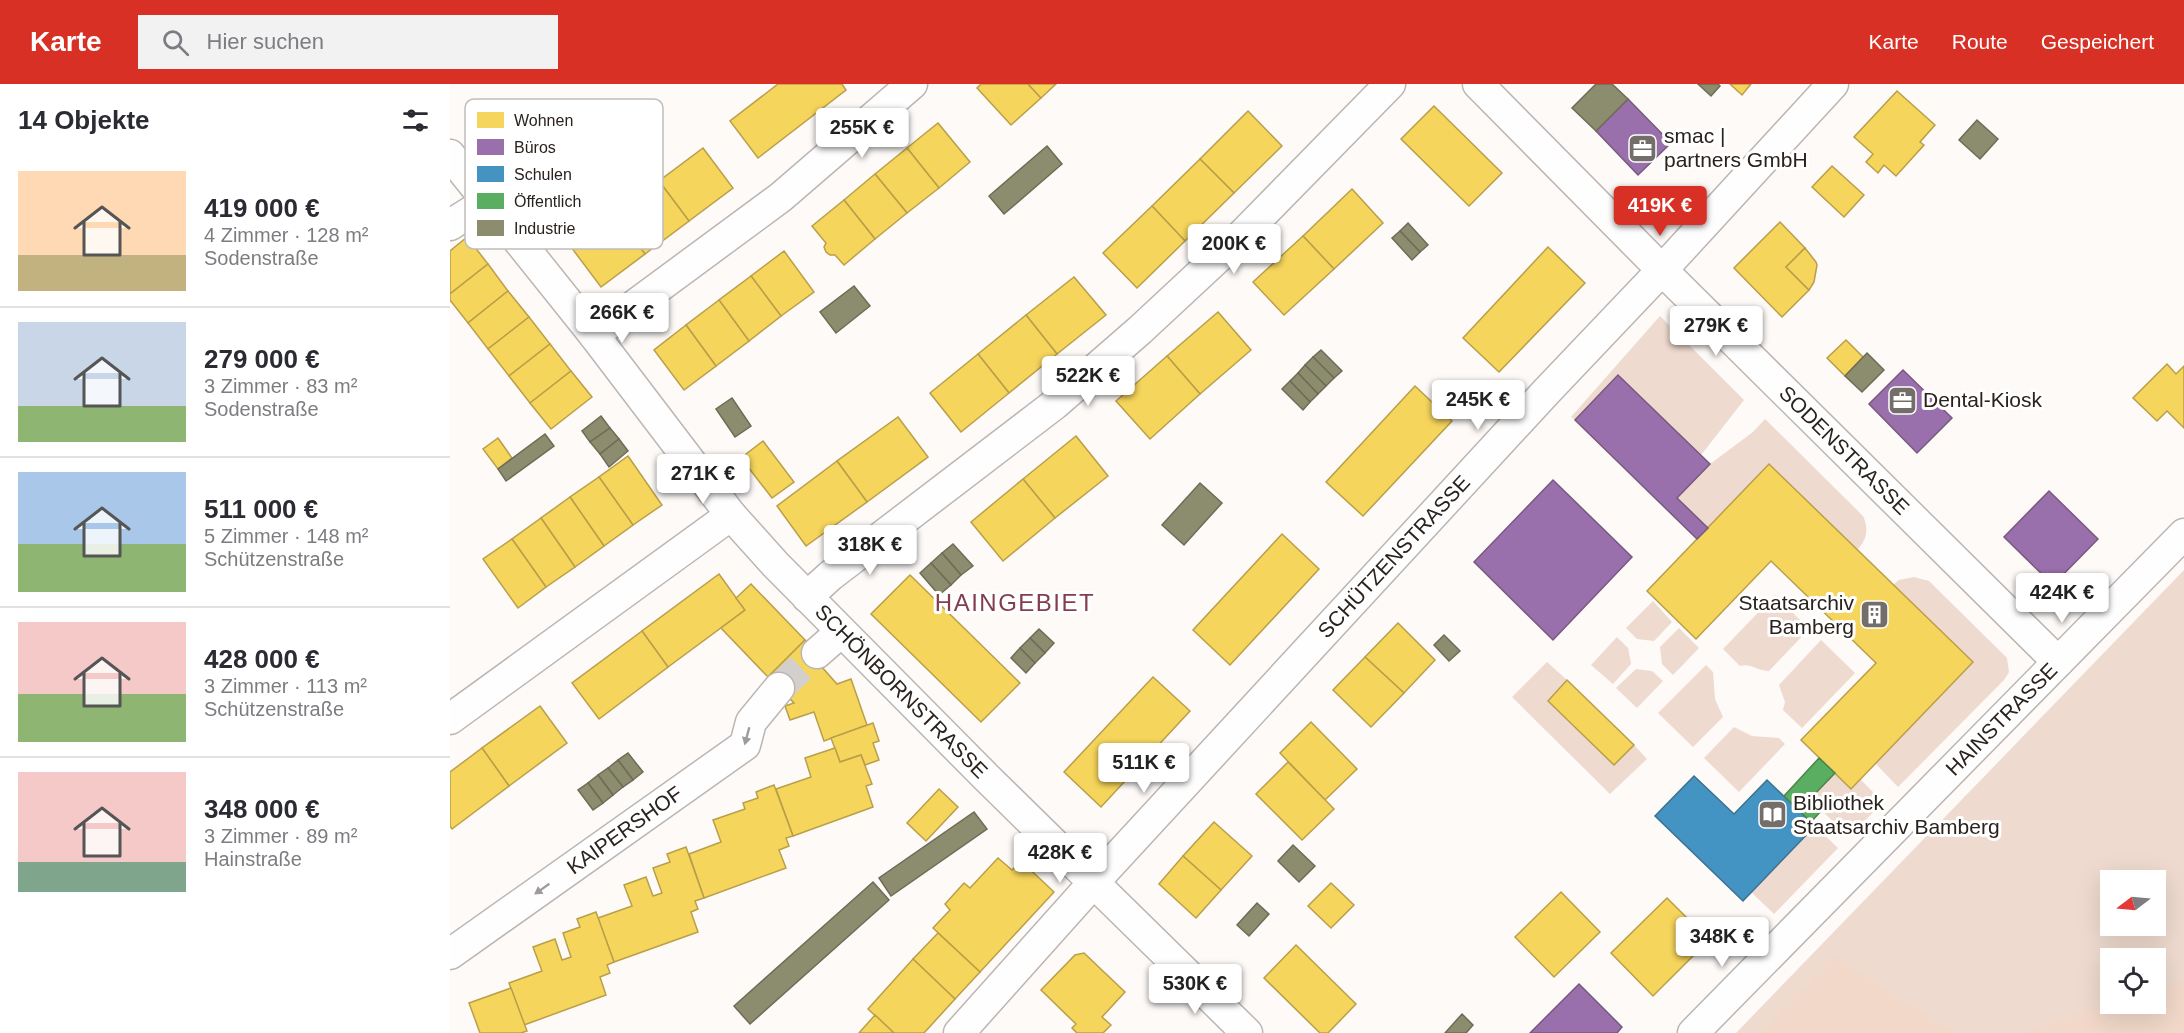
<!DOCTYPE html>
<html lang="de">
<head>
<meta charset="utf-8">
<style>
	body { margin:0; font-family:Helvetica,sans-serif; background:#f2f2f3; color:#2b2b33; height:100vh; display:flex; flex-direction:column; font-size:22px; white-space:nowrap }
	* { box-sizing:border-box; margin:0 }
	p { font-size:20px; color:#7c7c81 }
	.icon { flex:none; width:33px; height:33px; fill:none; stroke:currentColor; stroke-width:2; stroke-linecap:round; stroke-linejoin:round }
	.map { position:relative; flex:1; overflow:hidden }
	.panel { display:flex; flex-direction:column; background:#fff; width:450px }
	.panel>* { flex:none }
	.needle { width:39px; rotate:254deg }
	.fabs { position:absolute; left:1650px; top:786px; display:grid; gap:12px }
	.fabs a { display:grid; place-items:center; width:66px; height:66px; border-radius:0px; background:#fff; box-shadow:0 6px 24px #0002; font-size:30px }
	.price { position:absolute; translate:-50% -51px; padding:0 14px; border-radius:6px; background:#fff; color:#222; font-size:20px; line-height:39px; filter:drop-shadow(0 2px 3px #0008) }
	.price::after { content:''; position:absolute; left:50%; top:36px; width:18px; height:14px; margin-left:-9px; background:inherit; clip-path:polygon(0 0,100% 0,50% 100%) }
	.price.active { background:#d93025; color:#fff }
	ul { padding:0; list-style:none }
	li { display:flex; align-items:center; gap:18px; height:150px; padding:0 18px }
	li+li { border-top:2px solid #e1e1e2 }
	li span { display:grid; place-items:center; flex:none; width:168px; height:120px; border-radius:0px; color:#555 }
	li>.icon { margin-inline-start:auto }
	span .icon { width:72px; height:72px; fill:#fffc; stroke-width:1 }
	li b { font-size:26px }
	h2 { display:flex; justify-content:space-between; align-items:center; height:72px; padding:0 18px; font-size:26px }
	header { display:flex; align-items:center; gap:36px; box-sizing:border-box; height:84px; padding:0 30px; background:#d93025; color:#fff }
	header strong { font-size:28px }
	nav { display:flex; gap:33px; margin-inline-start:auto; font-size:21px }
	.search { width:420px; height:54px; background:#f2f2f3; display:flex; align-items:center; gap:15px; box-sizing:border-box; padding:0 21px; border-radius:0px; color:#7c7c81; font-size:22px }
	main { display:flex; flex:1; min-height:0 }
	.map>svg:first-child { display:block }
</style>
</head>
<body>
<header>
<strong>Karte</strong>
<div class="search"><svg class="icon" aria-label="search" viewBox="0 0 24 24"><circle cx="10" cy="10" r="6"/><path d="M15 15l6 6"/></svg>Hier suchen</div>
<nav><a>Karte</a><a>Route</a><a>Gespeichert</a></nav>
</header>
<main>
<section class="panel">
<h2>14 Objekte<svg class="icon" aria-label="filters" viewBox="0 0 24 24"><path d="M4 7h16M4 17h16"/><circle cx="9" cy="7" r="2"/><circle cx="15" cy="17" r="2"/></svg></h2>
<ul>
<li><span style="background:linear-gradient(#ffd9b3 70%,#c2b280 0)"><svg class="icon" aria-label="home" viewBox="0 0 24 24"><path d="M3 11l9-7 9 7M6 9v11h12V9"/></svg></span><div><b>419 000 €</b><p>4 Zimmer · 128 m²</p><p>Sodenstraße</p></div></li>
<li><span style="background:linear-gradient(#c9d6e8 70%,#8fb573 0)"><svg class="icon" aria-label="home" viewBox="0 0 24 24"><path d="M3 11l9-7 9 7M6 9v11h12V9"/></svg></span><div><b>279 000 €</b><p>3 Zimmer · 83 m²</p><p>Sodenstraße</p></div></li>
<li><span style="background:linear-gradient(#a9c7e8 60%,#8fb573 0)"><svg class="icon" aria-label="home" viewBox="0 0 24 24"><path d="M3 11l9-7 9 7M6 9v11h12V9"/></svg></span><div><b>511 000 €</b><p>5 Zimmer · 148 m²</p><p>Schützenstraße</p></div></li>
<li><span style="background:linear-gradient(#f6c9c9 60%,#8fb573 0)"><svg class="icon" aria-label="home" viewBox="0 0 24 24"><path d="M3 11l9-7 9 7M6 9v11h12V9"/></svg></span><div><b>428 000 €</b><p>3 Zimmer · 113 m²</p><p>Schützenstraße</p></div></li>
<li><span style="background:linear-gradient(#f6c9c9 75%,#7fa58c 0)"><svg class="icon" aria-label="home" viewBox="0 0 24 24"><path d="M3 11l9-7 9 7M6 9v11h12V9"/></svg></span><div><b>348 000 €</b><p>3 Zimmer · 89 m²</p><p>Hainstraße</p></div></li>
</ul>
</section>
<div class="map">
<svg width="1734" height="949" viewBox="0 0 1734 949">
	<rect width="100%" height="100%" fill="#fdfaf8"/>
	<!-- green -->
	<g fill="#eedace" fill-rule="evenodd">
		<polygon points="1210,232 1294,316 1251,371 1168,292 1125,336 1121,333"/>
		<path d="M1315,335L1413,432C1419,445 1417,456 1407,466L1258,444L1227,414L1260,380L1303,348Z"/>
		<path d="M1734,486V949H1286ZM1660,796H1706V842H1660ZM1660,874H1706V920H1660Z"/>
		<polygon points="1464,493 1479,497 1557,574 1559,588 1554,596 1448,703 1425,679 1443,501 1449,496"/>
		<path d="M1325,511L1359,545L1319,587C1307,587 1301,579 1290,582L1273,565Z"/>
		<polygon points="1203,517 1222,538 1204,557 1187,555 1176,544"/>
		<polygon points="1229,544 1249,564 1223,591 1212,580 1210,563"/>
		<polygon points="1167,553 1178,564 1181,580 1163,600 1141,581"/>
		<polygon points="1371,556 1405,589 1352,644 1333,626 1335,618 1329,601"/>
		<polygon points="1097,578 1117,596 1098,617 1164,681 1184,661 1197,675 1160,710 1062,613"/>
		<polygon points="1256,581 1263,588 1265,615 1273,633 1243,663 1208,629"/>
		<polygon points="1186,585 1202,587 1213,597 1187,624 1166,604"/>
		<polygon points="1284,643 1302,652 1329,654 1335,660 1289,708 1254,674"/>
		<polygon points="1385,689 1410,695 1433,718 1399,753 1360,715"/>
		<polygon points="1365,742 1388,764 1324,830 1301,808"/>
	</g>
	<!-- forest -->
	<g fill="#f1d8c9">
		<polygon points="1385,873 1505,949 1310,949"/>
		<polygon points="1734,897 1734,949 1577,949 1660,917 1660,920 1706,920 1706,905"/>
	</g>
	<!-- homes -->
	<g fill="#f6d55c" stroke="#b99f49" stroke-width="1.5">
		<polygon points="328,0 392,0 396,6 308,74 280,37"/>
		<polygon points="531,0 578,0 591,14 561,41 527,4"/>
		<polygon points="578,0 606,0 591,14"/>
		<polygon points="1280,0 1301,0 1292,11"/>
		<polygon points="1447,7 1485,41 1470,58 1474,61 1446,92 1434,81 1428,89 1416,78 1423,70 1404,53"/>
		<polygon points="984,22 1052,89 1019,122 951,55"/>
		<polygon points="798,27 832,62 784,109 750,75"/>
		<polygon points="488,39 520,78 489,104 457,64"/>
		<polygon points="253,64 283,104 239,137 209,97"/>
		<polygon points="457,64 489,104 457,129 425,90"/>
		<polygon points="750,75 784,109 735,157 702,122"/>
		<polygon points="1382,82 1414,111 1394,133 1362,103"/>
		<polygon points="425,90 457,129 425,155 394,116"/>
		<polygon points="209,97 239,137 195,170 165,130"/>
		<polygon points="902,105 933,139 884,185 853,152"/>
		<polygon points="394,116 425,155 394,181 385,171 380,171 376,168 374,163 376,159 362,142"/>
		<polygon points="702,122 735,157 687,204 653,169"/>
		<polygon points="165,130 195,170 151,203 121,163"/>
		<polygon points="1330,138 1355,164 1336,183 1359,206 1332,233 1284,184"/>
		<polygon points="853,152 884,185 834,231 803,198"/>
		<polygon points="17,153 38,180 0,210 0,167"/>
		<polygon points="1098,163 1135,199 1049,288 1013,254"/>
		<polygon points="1355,164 1366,178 1367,181 1364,198 1359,206 1336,183"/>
		<polygon points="334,167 364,208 331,232 301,192"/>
		<polygon points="38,180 58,207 18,239 0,216 0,210"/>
		<polygon points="301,192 331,232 299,257 269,216"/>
		<polygon points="624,193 656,231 607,270 576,231"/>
		<polygon points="58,207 79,233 38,265 18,239"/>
		<polygon points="269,216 299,257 266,282 236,241"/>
		<polygon points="768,228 801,266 750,310 717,272"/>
		<polygon points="576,231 607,270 559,309 528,270"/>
		<polygon points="79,233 100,260 59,292 38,265"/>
		<polygon points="236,241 266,282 234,306 204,266"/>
		<polygon points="1396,256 1413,273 1395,292 1377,274"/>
		<polygon points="100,260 121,287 80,319 59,292"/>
		<polygon points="528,270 559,309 511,348 480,309"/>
		<polygon points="717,272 750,310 700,355 666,317"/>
		<polygon points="1717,280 1726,290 1734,282 1734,344 1717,327 1707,337 1683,314"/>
		<polygon points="121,287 142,313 101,345 80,319"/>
		<polygon points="965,302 1002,337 913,432 876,398"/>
		<polygon points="448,333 478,373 417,418 387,377"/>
		<polygon points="626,352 658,392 605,434 573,395"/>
		<polygon points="48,354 62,374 48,385 33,365"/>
		<polygon points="313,357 344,398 322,414 291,374"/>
		<polygon points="178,372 212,421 183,441 149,393"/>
		<polygon points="387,377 417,418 356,462 327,422"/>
		<polygon points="1319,380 1523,578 1401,705 1351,656 1426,579 1321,477 1246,555 1197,507"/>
		<polygon points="149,393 183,441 154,462 120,413"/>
		<polygon points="573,395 605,434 553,477 521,438"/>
		<polygon points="120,413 154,462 125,483 91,434"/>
		<polygon points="91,434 125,483 96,503 62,455"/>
		<polygon points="832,450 869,485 780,581 743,546"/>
		<polygon points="62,455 96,503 68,524 33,475"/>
		<polygon points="269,490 295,526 218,583 192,547"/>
		<polygon points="460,491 570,599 531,638 421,530"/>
		<polygon points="301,500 355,556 318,593 271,544 295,526 286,514"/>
		<polygon points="948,539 985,576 954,609 915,573"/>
		<polygon points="192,547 218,583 149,635 122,599"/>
		<polygon points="355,556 376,578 371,582 387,600 401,595 417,641 374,657 364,628 340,636 335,622 344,619 318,593"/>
		<polygon points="915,573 954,609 921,643 883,606"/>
		<polygon points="703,593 740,627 651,723 614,688"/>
		<polygon points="1117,596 1184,661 1164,681 1098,617"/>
		<polygon points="90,622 117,659 59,702 32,664"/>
		<polygon points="861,638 907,685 875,716 830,669"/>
		<polygon points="423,639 429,657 423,659 429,676 415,681 411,671 390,678 381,654"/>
		<polygon points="32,664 59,702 2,745 0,742 0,688"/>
		<polygon points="385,664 390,678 411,671 422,700 416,702 423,723 343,752 326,705 361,693 355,674"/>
		<polygon points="838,678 884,725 852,756 806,710"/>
		<polygon points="324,701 343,752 336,754 339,762 329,766 336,784 254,814 239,770 271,758 263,736 295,725 293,719 308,714 306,708"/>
		<polygon points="489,705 508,723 476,757 457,739"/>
		<polygon points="764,738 802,772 771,806 733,772"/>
		<polygon points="236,763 254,814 245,817 248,825 241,828 248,848 164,878 148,834 182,822 174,801 196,793 203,812 212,809 203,784 220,778 217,770"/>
		<polygon points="733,772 771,806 746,834 709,800"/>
		<polygon points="548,774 562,786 571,777 604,808 530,888 483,844 500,826 495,820 514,799 520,804"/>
		<polygon points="881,799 904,821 881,844 858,822"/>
		<polygon points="1111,808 1150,848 1104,893 1065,853"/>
		<polygon points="1217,814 1259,856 1203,912 1161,869"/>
		<polygon points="146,828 164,878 157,881 160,889 150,893 156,911 74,941 59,899 92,887 83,863 105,855 112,876 121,873 113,849 130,843 127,835"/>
		<polygon points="488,849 530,888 505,915 463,875"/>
		<polygon points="846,861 906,920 878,949 870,949 814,894"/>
		<polygon points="634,869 675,908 652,933 661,941 653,949 627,949 622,944 626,940 591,906 625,871"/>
		<polygon points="463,875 505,915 474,949 444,949 418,925"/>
		<polygon points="61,904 77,947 71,949 30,949 19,919"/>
		<polygon points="425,931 444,949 409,949"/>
	</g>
	<!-- offices -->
	<g fill="#9970ab" stroke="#785980" stroke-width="1.5">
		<polygon points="1178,15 1221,59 1188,91 1146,47"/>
		<polygon points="1453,286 1502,334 1467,369 1419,320"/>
		<polygon points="1168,291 1260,380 1227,414 1258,444 1247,455 1125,336"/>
		<polygon points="1103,396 1182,473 1103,556 1024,478"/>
		<polygon points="1599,407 1648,455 1603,501 1554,453"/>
		<polygon points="1129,900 1172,943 1167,949 1080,949"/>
	</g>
	<!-- schools -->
	<polygon fill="#4393c3" stroke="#3c7191" stroke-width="1.5" points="1244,692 1284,730 1317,696 1365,742 1293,817 1205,732"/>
	<!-- public -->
	<polygon fill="#5aae61" stroke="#4c844d" stroke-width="1.5" points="1369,674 1385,689 1360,715 1372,726 1361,738 1334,712"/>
	<!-- industry -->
	<g fill="#8c8c6e" stroke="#6f6c56" stroke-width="1.5">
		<polygon points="1146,0 1162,0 1178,15 1146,47 1122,24"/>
		<polygon points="1248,0 1268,0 1270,2 1261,12"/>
		<polygon points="1527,36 1548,55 1530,75 1509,56"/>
		<polygon points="597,62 612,80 554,130 539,112"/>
		<polygon points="958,139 978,161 970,168 950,147"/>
		<polygon points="950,147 970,168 962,176 942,154"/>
		<polygon points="404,202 420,222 386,249 370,228"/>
		<polygon points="871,266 892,287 884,294 863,273"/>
		<polygon points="1417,269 1434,286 1412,308 1395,292"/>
		<polygon points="863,273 884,294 876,302 855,281"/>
		<polygon points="855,281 876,302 868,310 848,289"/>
		<polygon points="848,289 868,310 860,318 840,297"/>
		<polygon points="840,297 860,318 853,326 832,305"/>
		<polygon points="282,314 301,342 285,353 266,325"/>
		<polygon points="151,332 160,344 140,358 132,347"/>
		<polygon points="160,344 169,355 150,370 140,358"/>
		<polygon points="95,350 104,362 56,397 48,385"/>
		<polygon points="169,355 178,367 159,383 150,370"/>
		<polygon points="750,399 772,419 734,461 712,441"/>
		<polygon points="503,460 523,482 511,491 492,469"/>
		<polygon points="492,469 511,491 501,501 481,479"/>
		<polygon points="481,479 501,501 489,511 470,489"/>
		<polygon points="589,545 604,559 595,569 580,554"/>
		<polygon points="994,551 1010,567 999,577 984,561"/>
		<polygon points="580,554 595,569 585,579 570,564"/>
		<polygon points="570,564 585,579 576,589 561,574"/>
		<polygon points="178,669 193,688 183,696 168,676"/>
		<polygon points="168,676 183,696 173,703 158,684"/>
		<polygon points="158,684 173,703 163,711 148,691"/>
		<polygon points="148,691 163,711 153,719 138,699"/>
		<polygon points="138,699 153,719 143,726 128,706"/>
		<polygon points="524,728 537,745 441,812 429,794"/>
		<polygon points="843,761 865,782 849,798 828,777"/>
		<polygon points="423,798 439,816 300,940 284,922"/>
		<polygon points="807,819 819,830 799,852 787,841"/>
		<polygon points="1012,930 1023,941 1016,949 995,949"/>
	</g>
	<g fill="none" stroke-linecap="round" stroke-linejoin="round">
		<!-- minor-tunnel -->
		<polyline stroke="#d3cfcc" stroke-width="30" stroke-dasharray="30 15" stroke-linecap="butt" points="329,604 367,569"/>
		<defs>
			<g id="minor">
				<path id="s1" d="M1028,0L1212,186L1608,578"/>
				<path id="s2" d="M0,71L144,251L281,431L325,480L536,693L797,949"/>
				<polyline points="0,141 38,117"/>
				<polyline points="144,251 331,113 462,0"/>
				<polyline points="357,513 380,492 605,320 690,246 790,153 940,0"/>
				<polyline points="367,569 391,548"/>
				<polyline points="0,635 281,431"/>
				<path id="s3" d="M0,870L295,661L301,638L329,604"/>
				<path id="s4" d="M509,949L644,798L1096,308L1212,186L1383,0"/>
				<path id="s5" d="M1243,949L1734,450"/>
			</g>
		</defs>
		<!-- minor casing -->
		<use href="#minor" stroke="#bcb6b3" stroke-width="33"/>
		<!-- minor -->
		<use href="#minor" stroke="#fffefe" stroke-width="30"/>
	</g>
	<!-- one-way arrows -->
	<defs><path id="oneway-solid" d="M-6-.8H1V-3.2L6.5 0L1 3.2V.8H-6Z" transform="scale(1.5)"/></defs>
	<g fill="#9f9b99">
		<use href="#oneway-solid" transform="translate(297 652) rotate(105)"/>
		<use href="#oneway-solid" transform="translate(92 805) rotate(145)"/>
	</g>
	<!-- icons -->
	<defs>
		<symbol id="office-square" viewBox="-11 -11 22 22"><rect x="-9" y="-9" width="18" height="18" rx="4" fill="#746e6a" stroke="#fff"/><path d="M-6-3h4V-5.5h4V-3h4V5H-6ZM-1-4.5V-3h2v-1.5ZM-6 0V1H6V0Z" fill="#fff"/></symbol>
		<symbol id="building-square" viewBox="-11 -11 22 22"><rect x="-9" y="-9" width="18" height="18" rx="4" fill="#746e6a" stroke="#fff"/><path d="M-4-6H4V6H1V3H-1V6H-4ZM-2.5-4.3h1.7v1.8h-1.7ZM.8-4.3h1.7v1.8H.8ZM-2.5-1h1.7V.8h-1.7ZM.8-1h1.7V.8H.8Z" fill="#fff"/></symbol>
		<symbol id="library-square" viewBox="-11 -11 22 22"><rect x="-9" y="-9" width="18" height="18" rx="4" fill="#746e6a" stroke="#fff"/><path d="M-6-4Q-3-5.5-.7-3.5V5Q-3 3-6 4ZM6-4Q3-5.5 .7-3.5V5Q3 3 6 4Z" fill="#fff"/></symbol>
	</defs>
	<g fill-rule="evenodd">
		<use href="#office-square" x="1176" y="48" width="33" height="33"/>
		<use href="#office-square" x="1436" y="300" width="33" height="33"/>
		<use href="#building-square" x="1408" y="514" width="33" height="33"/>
		<use href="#library-square" x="1306" y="714" width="33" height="33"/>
	</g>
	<g text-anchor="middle" stroke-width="6" stroke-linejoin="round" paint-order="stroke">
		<!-- poi labels -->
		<g font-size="21" fill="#2a221d" stroke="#fff" text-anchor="start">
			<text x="1214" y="59">smac |<tspan x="1214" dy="24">partners GmbH</tspan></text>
			<text x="1473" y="323">Dental-Kiosk</text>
			<text x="1404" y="526" text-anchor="end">Staatsarchiv<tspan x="1404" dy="24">Bamberg</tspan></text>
			<text x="1343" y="726">Bibliothek<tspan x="1343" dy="24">Staatsarchiv Bamberg</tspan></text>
		</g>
		<!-- street labels -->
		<g font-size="21" fill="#2a221d" stroke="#fff">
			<text dy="7" stroke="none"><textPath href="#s1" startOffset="518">SODENSTRASSE</textPath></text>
			<text dy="7" stroke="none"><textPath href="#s4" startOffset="645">SCHÜTZENSTRASSE</textPath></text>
			<text dy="7" stroke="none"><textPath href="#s2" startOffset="702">SCHÖNBORNSTRASSE</textPath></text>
			<text dy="7" stroke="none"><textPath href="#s5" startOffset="440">HAINSTRASSE</textPath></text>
			<text dy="7" stroke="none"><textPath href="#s3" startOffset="214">KAIPERSHOF</textPath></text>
		</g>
		<!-- quarter labels -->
		<g font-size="24" letter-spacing="1.5" fill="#843d50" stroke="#fff">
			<text x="565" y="527">HAINGEBIET</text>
		</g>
	</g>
	<!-- legend -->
	<rect x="15" y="15" width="198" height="150" rx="9" fill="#fff" stroke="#bfbdbb" stroke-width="1.5"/>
	<rect x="27" y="28" width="27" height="16" fill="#f6d55c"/>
	<rect x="27" y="55" width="27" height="16" fill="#9970ab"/>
	<rect x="27" y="82" width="27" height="16" fill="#4393c3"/>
	<rect x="27" y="109" width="27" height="16" fill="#5aae61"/>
	<rect x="27" y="136" width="27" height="16" fill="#8c8c6e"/>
	<g font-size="16" fill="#2a221d">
		<text x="64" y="42">Wohnen</text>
		<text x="64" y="69">Büros</text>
		<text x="64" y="96">Schulen</text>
		<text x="64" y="123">Öffentlich</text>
		<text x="64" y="150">Industrie</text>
	</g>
</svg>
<div class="fabs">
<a><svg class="needle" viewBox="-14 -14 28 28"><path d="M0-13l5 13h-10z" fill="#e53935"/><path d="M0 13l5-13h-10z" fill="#7c7c81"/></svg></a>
<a><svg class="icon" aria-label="locate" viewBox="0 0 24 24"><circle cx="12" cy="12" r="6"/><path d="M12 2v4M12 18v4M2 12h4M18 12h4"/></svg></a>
</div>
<b class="price" style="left:412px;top:75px">255K €</b>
<b class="price active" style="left:1210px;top:153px">419K €</b>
<b class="price" style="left:784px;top:191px">200K €</b>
<b class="price" style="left:172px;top:260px">266K €</b>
<b class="price" style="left:1266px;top:273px">279K €</b>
<b class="price" style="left:638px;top:323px">522K €</b>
<b class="price" style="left:1028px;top:347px">245K €</b>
<b class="price" style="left:253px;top:421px">271K €</b>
<b class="price" style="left:420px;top:492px">318K €</b>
<b class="price" style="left:1612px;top:540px">424K €</b>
<b class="price" style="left:694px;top:710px">511K €</b>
<b class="price" style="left:610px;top:800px">428K €</b>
<b class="price" style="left:1272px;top:884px">348K €</b>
<b class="price" style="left:745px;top:931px">530K €</b>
</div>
</main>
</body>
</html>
